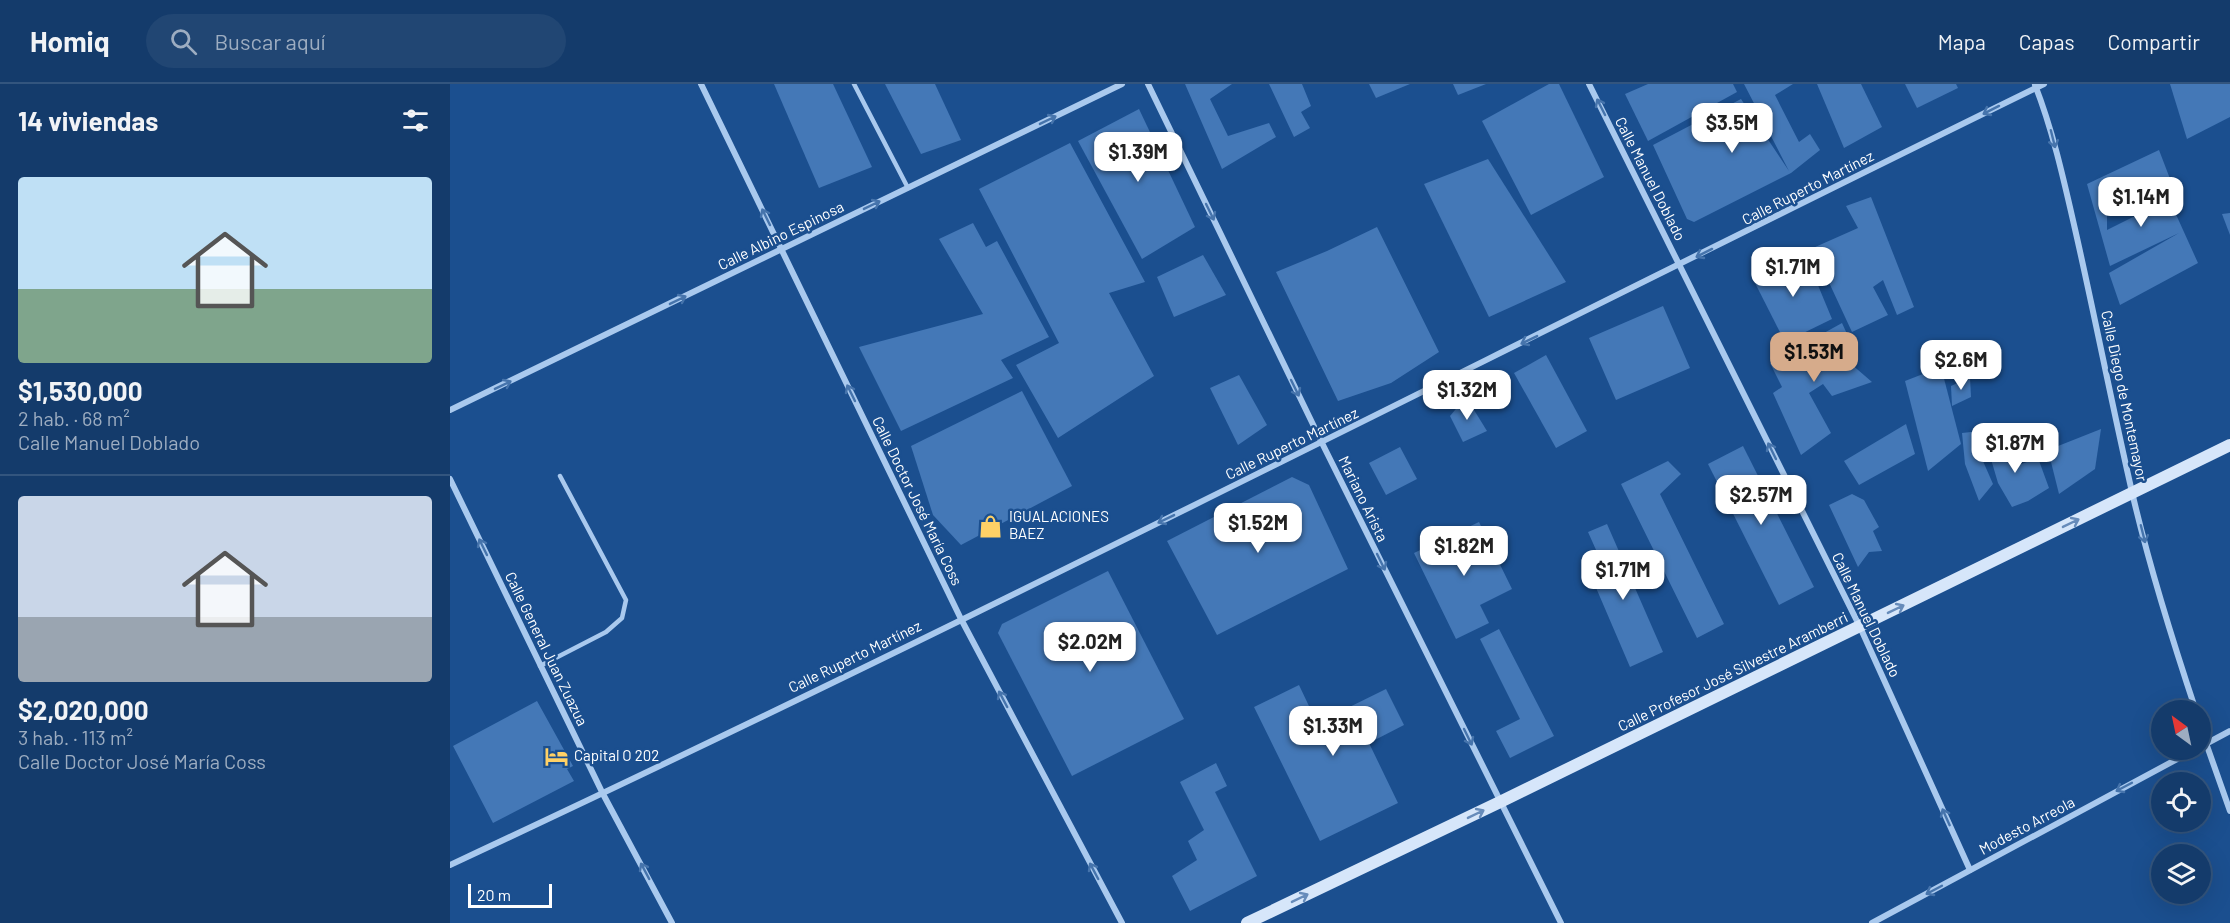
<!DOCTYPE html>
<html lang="es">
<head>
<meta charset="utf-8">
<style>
	body { margin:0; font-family:Barlow,sans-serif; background:#214673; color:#f1f3f6; height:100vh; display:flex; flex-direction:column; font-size:22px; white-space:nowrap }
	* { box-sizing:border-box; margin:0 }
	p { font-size:20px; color:#9dadc1 }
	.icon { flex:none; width:33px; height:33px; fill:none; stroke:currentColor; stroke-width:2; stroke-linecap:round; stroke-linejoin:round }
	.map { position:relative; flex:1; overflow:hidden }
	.side { display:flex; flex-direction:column; background:#143b6b; width:450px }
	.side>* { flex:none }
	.needle { width:39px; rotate:327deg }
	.fabs { position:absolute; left:1701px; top:616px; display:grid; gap:12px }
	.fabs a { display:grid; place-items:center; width:60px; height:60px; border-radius:50%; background:#143b6b; box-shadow:0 6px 24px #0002,0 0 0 2px #33557e; font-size:30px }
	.scale { position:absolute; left:18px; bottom:15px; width:84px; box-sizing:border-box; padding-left:6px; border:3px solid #fff; border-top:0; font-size:16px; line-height:21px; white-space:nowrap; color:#fff; -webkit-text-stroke:4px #1b4f8f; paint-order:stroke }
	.price { position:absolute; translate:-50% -51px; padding:0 14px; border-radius:12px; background:#fff; color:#222; font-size:20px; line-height:39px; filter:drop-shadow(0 2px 3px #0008) }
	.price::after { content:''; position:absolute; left:50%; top:36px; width:18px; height:14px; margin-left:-9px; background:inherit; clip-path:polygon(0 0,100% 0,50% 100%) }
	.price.active { background:#d6ab8b; color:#111 }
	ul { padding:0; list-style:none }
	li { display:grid; align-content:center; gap:12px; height:318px; padding:0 18px }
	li+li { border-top:2px solid #33557e }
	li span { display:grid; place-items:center; height:186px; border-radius:6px; color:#555 }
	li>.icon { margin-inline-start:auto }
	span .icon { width:108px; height:108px; fill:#fffc; stroke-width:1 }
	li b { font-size:26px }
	h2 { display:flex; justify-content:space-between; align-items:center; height:72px; padding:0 18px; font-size:26px }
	header { display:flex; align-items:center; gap:36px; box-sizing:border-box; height:84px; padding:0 30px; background:#143b6b; border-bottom:2px solid #33557e }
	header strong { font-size:28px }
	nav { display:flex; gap:33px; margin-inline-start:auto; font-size:21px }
	.search { width:420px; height:54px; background:#214673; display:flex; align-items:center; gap:15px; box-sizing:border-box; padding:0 21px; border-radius:33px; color:#9dadc1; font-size:22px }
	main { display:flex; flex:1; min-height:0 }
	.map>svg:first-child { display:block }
</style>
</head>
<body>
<header>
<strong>Homiq</strong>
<div class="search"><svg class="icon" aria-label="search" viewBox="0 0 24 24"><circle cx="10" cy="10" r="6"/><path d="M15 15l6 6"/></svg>Buscar aquí</div>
<nav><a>Mapa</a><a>Capas</a><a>Compartir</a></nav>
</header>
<main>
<section class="side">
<h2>14 viviendas<svg class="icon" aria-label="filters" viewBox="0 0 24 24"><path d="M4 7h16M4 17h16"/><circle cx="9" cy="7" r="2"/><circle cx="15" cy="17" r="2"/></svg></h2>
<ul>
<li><span style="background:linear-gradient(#bfe0f5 60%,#7fa58c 0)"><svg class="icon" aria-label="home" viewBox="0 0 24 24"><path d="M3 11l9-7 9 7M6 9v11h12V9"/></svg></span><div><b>$1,530,000</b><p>2 hab. · 68 m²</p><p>Calle Manuel Doblado</p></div></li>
<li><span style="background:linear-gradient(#c9d6e8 65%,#9aa5b1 0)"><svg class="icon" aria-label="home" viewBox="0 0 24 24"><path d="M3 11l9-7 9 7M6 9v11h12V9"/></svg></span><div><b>$2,020,000</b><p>3 hab. · 113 m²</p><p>Calle Doctor José María Coss</p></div></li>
</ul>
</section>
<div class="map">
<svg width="1780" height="839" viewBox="0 0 1780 839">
	<rect width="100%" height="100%" fill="#1b4f8f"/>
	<!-- building -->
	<g fill="#4478b7">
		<polygon points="324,0 383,0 422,83 369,104"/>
		<polygon points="435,0 485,0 511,56 471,70"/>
		<polygon points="735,0 782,0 760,15 778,52 819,39 826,53 772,85"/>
		<polygon points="819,0 852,0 861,22 851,28 860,44 844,53"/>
		<polygon points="919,0 960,0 926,14"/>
		<polygon points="1003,0 1036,0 1008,11"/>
		<polygon points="1099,0 1109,0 1154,93 1081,131 1032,37"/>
		<polygon points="1198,0 1283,0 1287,8 1198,57 1175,10"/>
		<polygon points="1294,0 1343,0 1325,11 1349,58 1360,50 1370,66 1341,89 1244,138 1237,135 1203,61 1291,15 1339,87"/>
		<polygon points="1367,0 1411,0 1432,43 1394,64"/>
		<polygon points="1455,0 1506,0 1508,4 1467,24"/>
		<polygon points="1720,0 1780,0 1780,33 1737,55"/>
		<polygon points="689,25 745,143 692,175 628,57"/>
		<polygon points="620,59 695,198 659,209 704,292 608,354 566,281 609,259 529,105"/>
		<polygon points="1709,66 1722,100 1657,130 1657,146 1719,115 1748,179 1670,221 1659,189 1729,149 1660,182 1637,100"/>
		<polygon points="1038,75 1116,198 1039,233 974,100"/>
		<polygon points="1421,113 1464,223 1447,231 1433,196 1423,203 1438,231 1402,248 1363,164 1408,144 1396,122"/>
		<polygon points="1780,129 1780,151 1772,130"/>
		<polygon points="523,139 536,163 547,157 599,253 551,276 563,294 451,347 409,263 533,230 489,155"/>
		<polygon points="927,143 989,268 941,299 888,317 826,188 877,167"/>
		<polygon points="1355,170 1382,235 1335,258 1303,195"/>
		<polygon points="753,171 776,211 724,233 707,193"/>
		<polygon points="1213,222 1240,284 1166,316 1139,254"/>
		<polygon points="1392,239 1403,263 1393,273 1422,298 1382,312 1373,300 1359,309 1381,349 1351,371 1323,309 1332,303 1320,279"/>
		<polygon points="1096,271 1137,347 1106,364 1064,289"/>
		<polygon points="1491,283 1511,360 1478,387 1455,297"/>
		<polygon points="789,291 817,341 788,361 760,304"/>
		<polygon points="1520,293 1521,313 1502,322 1501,302"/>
		<polygon points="572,307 622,402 511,461 483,431 461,362"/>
		<polygon points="1016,313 1037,347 1013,358 1000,332"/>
		<polygon points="1456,340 1465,370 1409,401 1394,377"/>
		<polygon points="1545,342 1550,353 1542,358 1547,365 1552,362 1563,383 1588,374 1599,404 1578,417 1562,423 1548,399 1533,348"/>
		<polygon points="1651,345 1645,385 1609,410 1598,366"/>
		<polygon points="1530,347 1529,368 1543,400 1529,417 1515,380 1512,349"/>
		<polygon points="1293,362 1364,503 1329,521 1258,380"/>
		<polygon points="950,363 967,395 936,411 919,379"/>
		<polygon points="1218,377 1231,390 1210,410 1274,540 1247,554 1171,400"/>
		<polygon points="842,393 859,401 898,485 767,551 717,457"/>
		<polygon points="1402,410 1414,416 1429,443 1423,447 1432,467 1419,468 1408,483 1379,421"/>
		<polygon points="1029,438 1062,505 1030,521 1039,539 1006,555 964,469"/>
		<polygon points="1157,440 1213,568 1180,583 1141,492 1155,486 1138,448"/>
		<polygon points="658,487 734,635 622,692 548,549 552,540"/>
		<polygon points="1049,545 1104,652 1060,674 1046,647 1070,635 1030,555"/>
		<polygon points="849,601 867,639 936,605 954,641 919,659 948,719 870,757 804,623"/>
		<polygon points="87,617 123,682 117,685 124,697 43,739 3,662"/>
		<polygon points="766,679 777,702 765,708 807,792 740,827 722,792 747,776 738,757 754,746 730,698"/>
	</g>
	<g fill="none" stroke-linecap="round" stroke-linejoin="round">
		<!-- lane -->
		<g stroke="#a9c9ee" stroke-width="4.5">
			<polyline points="404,0 458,104"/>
			<polyline points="90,582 156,548 172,534 176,516 110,392"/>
		</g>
		<!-- street -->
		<g stroke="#a9c9ee" stroke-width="6">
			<polyline points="251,0 511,535 672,839"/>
			<polyline points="698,0 872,359 1111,839"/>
			<polyline points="1139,0 1410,543 1520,786"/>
			<path d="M1585,1C1603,47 1614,97 1625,145C1645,233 1662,321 1682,408C1699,482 1722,555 1746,627"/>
			<polyline points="0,326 672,0"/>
			<polyline points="0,395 153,710 222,839"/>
			<polyline points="1750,642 1780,727"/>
			<polyline points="1750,663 1780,647"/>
			<path d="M0,781C536,531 1062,260 1594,0"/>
			<polyline points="1422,839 1744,666"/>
		</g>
		<!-- secondary -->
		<polyline stroke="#d6e6fa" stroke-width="12" points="797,839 1050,718 1780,361"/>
	</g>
	<!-- one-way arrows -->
	<defs><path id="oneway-shaft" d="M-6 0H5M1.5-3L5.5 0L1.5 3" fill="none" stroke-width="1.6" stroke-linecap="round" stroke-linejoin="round" transform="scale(1.5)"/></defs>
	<g stroke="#4674ac">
		<use href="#oneway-shaft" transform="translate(1151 23) rotate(-117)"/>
		<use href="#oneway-shaft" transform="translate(1541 26) rotate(153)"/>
		<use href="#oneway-shaft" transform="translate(598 36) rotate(-26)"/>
		<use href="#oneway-shaft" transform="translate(1603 55) rotate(76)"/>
		<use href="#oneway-shaft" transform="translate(422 121) rotate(-26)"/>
		<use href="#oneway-shaft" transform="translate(760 128) rotate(64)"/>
		<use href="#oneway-shaft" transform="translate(316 133) rotate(-116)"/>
		<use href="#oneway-shaft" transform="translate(1254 169) rotate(153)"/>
		<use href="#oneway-shaft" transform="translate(228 216) rotate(-26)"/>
		<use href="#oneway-shaft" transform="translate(1079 256) rotate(154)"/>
		<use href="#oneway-shaft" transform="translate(53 301) rotate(-26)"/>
		<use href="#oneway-shaft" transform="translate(845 304) rotate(64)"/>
		<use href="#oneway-shaft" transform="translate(401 309) rotate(-116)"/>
		<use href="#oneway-shaft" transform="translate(1322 367) rotate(-116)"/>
		<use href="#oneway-shaft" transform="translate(716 435) rotate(154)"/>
		<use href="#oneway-shaft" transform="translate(1693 450) rotate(76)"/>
		<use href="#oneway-shaft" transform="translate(33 463) rotate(-116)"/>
		<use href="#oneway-shaft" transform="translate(931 478) rotate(64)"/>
		<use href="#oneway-shaft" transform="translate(553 615) rotate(-118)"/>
		<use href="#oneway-shaft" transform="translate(1018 653) rotate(64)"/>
		<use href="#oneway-shaft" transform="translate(1674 703) rotate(152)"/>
		<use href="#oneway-shaft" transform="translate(1496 733) rotate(-114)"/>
		<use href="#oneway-shaft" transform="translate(195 787) rotate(-118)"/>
		<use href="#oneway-shaft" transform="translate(644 787) rotate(-118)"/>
		<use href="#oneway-shaft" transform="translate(1484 806) rotate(152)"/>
	</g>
	<g stroke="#668bba">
		<use href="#oneway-shaft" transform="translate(1621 439) rotate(-26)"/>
		<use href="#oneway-shaft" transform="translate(1446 525) rotate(-26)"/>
		<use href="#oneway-shaft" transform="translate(1026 730) rotate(-26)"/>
		<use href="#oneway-shaft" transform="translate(850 814) rotate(-26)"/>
	</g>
	<!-- icons -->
	<defs>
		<symbol id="shop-bare" viewBox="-9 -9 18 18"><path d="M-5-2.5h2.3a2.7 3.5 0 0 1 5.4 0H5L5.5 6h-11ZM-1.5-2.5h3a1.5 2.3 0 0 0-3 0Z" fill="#ffd166" stroke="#1b4f8f" stroke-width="2.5" paint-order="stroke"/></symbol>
		<symbol id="hotel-bare" viewBox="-9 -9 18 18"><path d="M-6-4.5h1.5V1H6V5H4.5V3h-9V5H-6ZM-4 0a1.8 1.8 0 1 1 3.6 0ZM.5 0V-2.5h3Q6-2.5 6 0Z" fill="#ffd166" stroke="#1b4f8f" stroke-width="2.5" paint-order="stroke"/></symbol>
	</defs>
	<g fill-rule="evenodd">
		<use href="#shop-bare" x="524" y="426" width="33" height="33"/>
		<use href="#hotel-bare" x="90" y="656" width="33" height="33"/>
	</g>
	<g text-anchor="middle" stroke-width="5" stroke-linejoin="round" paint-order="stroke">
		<!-- street labels -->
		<g font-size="15" fill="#fff" stroke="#1b4f8f">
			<text transform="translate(1200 95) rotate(63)" y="5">Calle Manuel Doblado</text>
			<text transform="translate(1358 104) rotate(-27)" y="5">Calle Ruperto Martínez</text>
			<text transform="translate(331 152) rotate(-26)" y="5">Calle Albino Espinosa</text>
			<text transform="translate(1674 312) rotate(78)" y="5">Calle Diego de Montemayor</text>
			<text transform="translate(842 360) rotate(-26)" y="5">Calle Ruperto Martínez</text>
			<text transform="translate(913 415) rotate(64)" y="5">Mariano Arista</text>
			<text transform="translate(467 417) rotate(64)" y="5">Calle Doctor José María Coss</text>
			<text transform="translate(1416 531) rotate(64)" y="5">Calle Manuel Doblado</text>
			<text transform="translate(96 565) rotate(64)" y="5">Calle General Juan Zuazua</text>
			<text transform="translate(405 573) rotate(-26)" y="5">Calle Ruperto Martínez</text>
			<text transform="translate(1283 588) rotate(-26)" y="5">Calle Profesor José Silvestre Aramberri</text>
			<text transform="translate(1577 742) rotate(-28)" y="5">Modesto Arreola</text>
		</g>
		<!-- poi labels -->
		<g font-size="15" fill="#fff" stroke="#1b4f8f" text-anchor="start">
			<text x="559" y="438">IGUALACIONES<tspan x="559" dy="17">BAEZ</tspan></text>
			<text x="124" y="677">Capital O 202</text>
		</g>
	</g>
</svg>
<div class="fabs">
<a><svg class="needle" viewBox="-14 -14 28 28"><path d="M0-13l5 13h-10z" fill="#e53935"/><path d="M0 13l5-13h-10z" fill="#9dadc1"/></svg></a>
<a><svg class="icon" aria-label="locate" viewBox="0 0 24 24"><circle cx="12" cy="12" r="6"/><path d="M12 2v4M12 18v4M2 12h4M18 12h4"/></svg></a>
<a><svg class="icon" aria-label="layers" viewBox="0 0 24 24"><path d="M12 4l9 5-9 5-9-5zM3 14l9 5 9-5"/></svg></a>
</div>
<div class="scale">20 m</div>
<b class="price" style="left:1282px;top:70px">$3.5M</b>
<b class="price" style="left:688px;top:99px">$1.39M</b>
<b class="price" style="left:1691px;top:144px">$1.14M</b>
<b class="price" style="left:1343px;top:214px">$1.71M</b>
<b class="price active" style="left:1364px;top:299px">$1.53M</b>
<b class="price" style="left:1511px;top:307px">$2.6M</b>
<b class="price" style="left:1017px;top:337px">$1.32M</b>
<b class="price" style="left:1565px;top:390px">$1.87M</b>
<b class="price" style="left:1311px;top:442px">$2.57M</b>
<b class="price" style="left:808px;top:470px">$1.52M</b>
<b class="price" style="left:1014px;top:493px">$1.82M</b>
<b class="price" style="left:1173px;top:517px">$1.71M</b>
<b class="price" style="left:640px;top:589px">$2.02M</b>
<b class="price" style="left:883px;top:673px">$1.33M</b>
</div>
</main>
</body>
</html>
